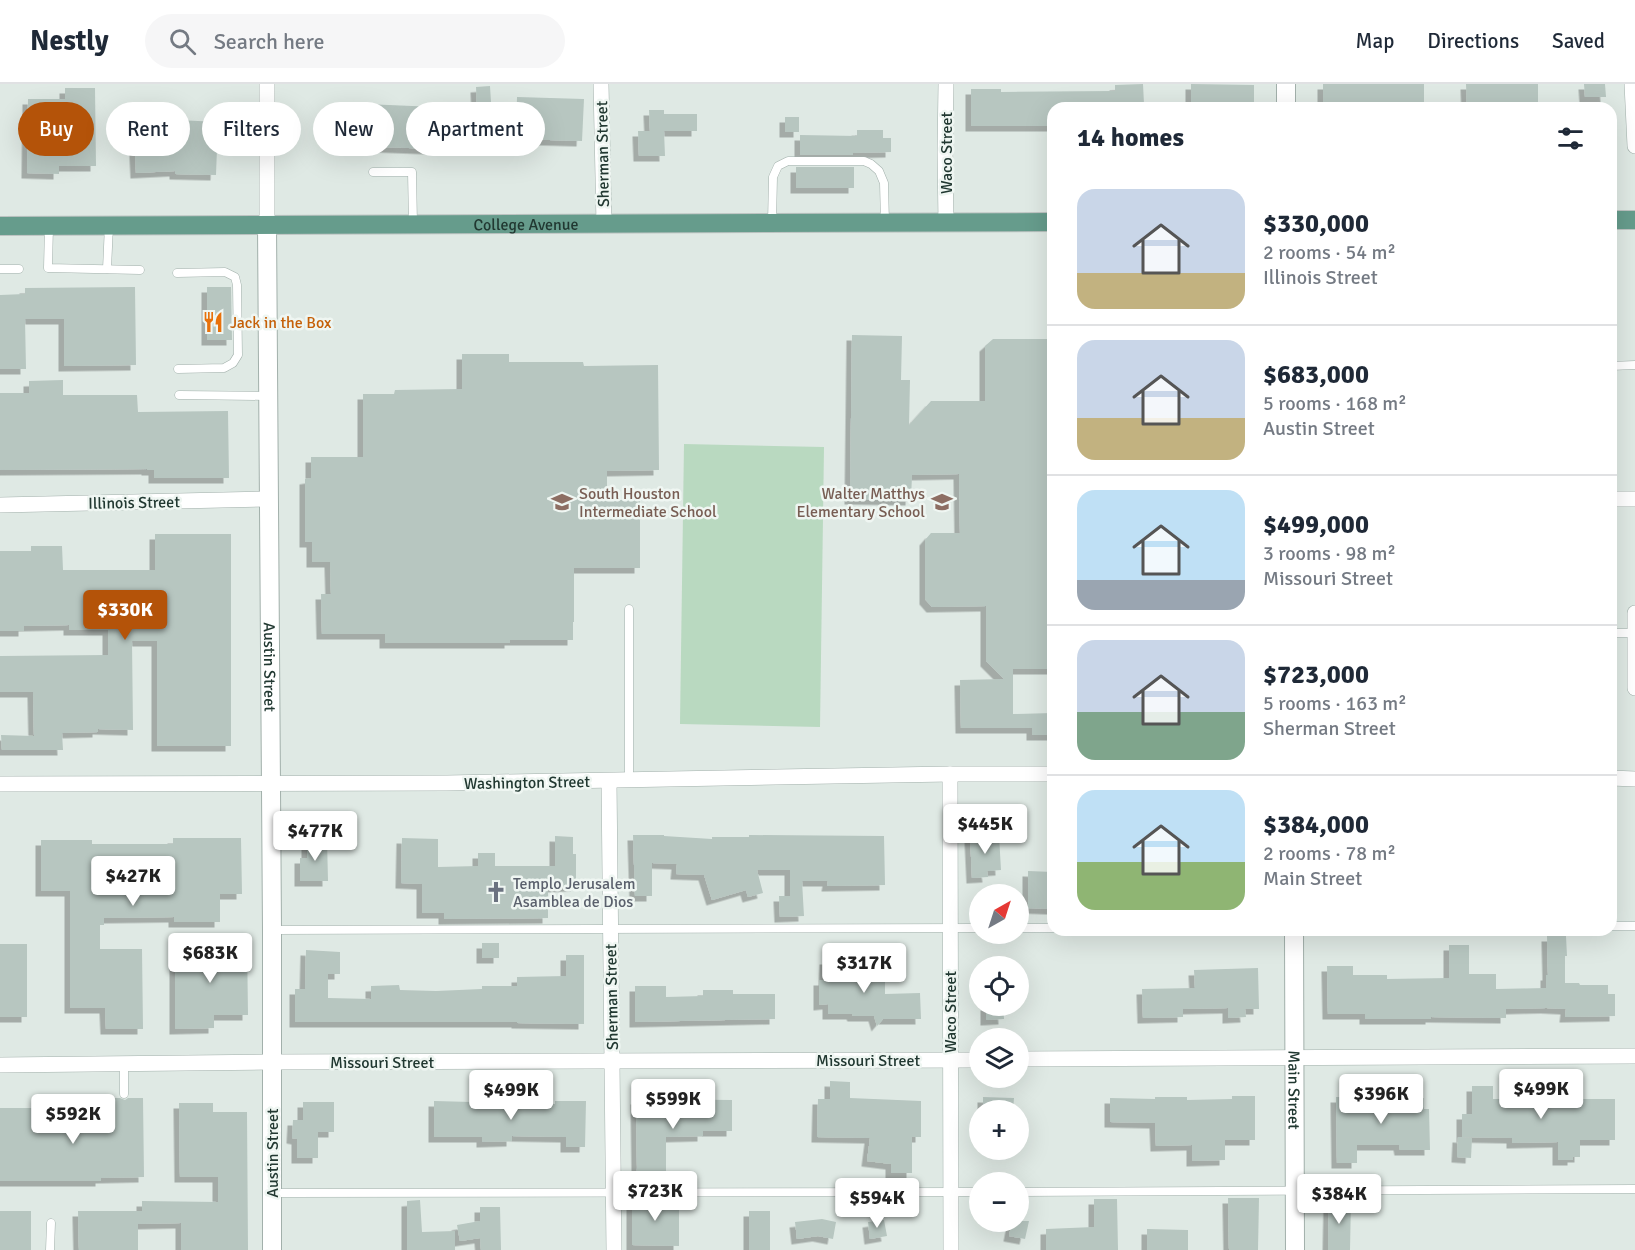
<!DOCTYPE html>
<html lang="en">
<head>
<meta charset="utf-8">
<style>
	body { margin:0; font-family:Signika,sans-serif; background:#f6f6f7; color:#1f2937; height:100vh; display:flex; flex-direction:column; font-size:22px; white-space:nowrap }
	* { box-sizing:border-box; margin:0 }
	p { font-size:20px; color:#747a83 }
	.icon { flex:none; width:33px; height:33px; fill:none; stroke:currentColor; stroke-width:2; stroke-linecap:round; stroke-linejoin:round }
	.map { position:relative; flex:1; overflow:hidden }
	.side { position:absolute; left:1047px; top:18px; width:570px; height:834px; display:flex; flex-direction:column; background:#fff; border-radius:18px; box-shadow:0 6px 24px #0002 }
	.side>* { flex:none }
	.banner { position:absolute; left:18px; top:18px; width:570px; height:54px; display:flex; gap:12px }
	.needle { width:39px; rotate:39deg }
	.tools { position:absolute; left:969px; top:800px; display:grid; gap:12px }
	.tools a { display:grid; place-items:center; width:60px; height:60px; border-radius:50%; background:#fff; box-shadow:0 6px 24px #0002; font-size:30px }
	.price { position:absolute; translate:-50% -51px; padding:0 14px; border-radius:6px; background:#fff; color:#222; font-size:20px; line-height:39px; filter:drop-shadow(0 2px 3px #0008) }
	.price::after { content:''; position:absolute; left:50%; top:36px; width:18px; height:14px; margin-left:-9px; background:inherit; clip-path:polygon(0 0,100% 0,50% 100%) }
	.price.on { background:#b45309; color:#fff }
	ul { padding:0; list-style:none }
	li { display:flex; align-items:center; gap:18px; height:150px; padding:0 30px }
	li+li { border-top:2px solid #e0e1e3 }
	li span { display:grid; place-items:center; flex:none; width:168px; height:120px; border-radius:18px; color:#555 }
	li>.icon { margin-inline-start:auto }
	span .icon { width:72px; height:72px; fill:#fffc; stroke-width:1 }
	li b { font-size:26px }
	h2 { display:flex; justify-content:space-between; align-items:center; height:72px; padding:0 30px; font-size:26px }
	.pill { padding:0 21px; border-radius:27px; background:#fff; box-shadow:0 6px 24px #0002; font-size:21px; line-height:54px }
	.pill.on { background:#b45309; color:#fff }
	header { display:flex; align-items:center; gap:36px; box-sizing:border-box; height:84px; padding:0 30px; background:#fff; border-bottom:2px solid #e0e1e3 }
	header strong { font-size:28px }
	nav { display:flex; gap:33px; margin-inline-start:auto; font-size:21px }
	.search { width:420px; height:54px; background:#f6f6f7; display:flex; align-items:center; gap:15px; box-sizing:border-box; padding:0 21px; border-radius:33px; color:#747a83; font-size:22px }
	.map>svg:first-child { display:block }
</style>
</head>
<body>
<header>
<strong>Nestly</strong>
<div class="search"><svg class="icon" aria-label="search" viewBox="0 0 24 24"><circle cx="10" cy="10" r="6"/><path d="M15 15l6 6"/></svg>Search here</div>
<nav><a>Map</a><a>Directions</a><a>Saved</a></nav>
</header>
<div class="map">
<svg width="1635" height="1166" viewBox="0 0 1635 1166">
	<defs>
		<filter id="shadow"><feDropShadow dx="-5.5" dy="5.5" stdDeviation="0" flood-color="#0004"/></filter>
	</defs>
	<rect width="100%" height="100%" fill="#dfe9e4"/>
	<!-- green -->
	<polygon fill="#b9d9c0" points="684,360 824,363 820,643 680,640"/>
	<!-- building -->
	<g fill="#b7c6c0" filter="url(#shadow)">
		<polygon points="1143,0 1144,20 1112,21 1112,24 1053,24 1053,42 971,42 971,5 1001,5 1001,8 1115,7 1115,1"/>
		<polygon points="1191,0 1254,1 1254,24 1226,24 1226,21 1191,20"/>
		<rect x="1323" y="0" width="101" height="24"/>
		<polygon points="1466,0 1538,0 1538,24 1467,24"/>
		<polygon points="1584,0 1605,0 1606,13 1585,13"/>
		<polygon points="490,2 493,51 468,52 467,25 477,24 476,3"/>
		<polygon points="65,4 95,4 96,82 59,82 59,90 27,89 28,15 65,15"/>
		<polygon points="517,13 584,15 582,57 516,55"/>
		<polygon points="365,20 436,23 435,65 330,61 331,42 365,43"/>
		<polygon points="157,26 158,35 218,38 216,91 175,90 175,87 136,89 133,27"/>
		<polygon points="649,26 664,26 664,30 697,30 697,47 664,47 665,72 639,72 638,47 650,47"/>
		<rect x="785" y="33" width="14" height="15"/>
		<polygon points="857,46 883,46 883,54 891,54 891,68 853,69 853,71 800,71 800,51 857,52"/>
		<rect x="796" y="83" width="58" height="21"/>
		<polygon points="135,203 136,281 64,282 64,235 25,235 26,285 0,285 0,211 25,210 25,204"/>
		<polygon points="207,203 231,203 232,256 207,256"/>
		<polygon points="852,251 902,252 901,296 910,296 909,341 931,317 985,317 985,262 993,255 1053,255 1053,585 1013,585 1013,630 1053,629 1053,651 1032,651 1032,644 961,644 960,596 1004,595 986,577 986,522 932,523 925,515 925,456 931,449 960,449 959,390 912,391 911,416 850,415"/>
		<polygon points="462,270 509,270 509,278 583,278 584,282 658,281 659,386 607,387 607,416 640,416 640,484 574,484 574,538 573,538 573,556 510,556 510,559 385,559 385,550 322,550 321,510 331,510 330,478 312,478 312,458 305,458 305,395 311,394 311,373 363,373 363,310 394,310 395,306 462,305"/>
		<polygon points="63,296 63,311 137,311 138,328 228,327 229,394 154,394 154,386 147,386 147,385 0,386 0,309 29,309 29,297"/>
		<polygon points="155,450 231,450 231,662 157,662 157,557 132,557 133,646 98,645 98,648 62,649 63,666 2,666 1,651 34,652 33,608 0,608 0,572 108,571 108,546 69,546 69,541 24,542 24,547 0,547 0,467 31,467 31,462 62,462 63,486 155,486"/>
		<polygon points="633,751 664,751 664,752 712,755 712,753 749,753 749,751 884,752 885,801 827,802 828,797 802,797 804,832 780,833 779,812 790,812 790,786 757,786 763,809 748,813 746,806 712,816 704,791 676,790 677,780 652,779 652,812 635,812"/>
		<polygon points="999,751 1001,786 987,787 988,793 972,794 970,752"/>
		<polygon points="555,752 573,753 573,770 576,770 576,802 548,803 548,834 444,835 444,829 422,829 422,800 401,799 402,754 438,755 438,783 478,782 478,769 495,769 495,782 555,782"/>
		<polygon points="173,754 241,754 242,810 220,810 220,838 174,838 174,833 104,834 104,841 100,841 100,865 142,865 143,945 106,945 105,924 70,924 70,807 41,807 41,756 92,756 92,760 173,760"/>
		<polygon points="307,755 327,755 328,797 300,797 300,774 307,774"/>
		<polygon points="1028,787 1053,788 1053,825 1028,824"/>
		<polygon points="1547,852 1566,852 1567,872 1565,872 1565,899 1579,899 1580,901 1608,901 1608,910 1615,910 1615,932 1565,933 1566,925 1546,924 1506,925 1506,934 1431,933 1431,935 1365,935 1365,930 1328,930 1327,882 1353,882 1353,891 1387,891 1387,895 1449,894 1449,861 1469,861 1469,890 1496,890 1496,905 1546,904 1546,891 1548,891"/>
		<polygon points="217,857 247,857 248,931 214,931 214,944 175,945 175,864 217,864"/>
		<rect x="482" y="859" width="17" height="15"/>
		<rect x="0" y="860" width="27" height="73"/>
		<polygon points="306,866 340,868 340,890 328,890 328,914 371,915 371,902 399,901 400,906 436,907 482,905 482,902 517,902 517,893 566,892 566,871 584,871 584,940 517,939 517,938 295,938 295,905 305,905"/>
		<polygon points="825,875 850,875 850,884 874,884 875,890 885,890 885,910 920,909 921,935 883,935 877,942 874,932 853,932 852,930 828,930 828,920 819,921 819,896 824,896"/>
		<polygon points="1258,884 1259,925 1245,925 1246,933 1228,934 1228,924 1183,925 1183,933 1143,934 1142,905 1195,904 1194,886"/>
		<polygon points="635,902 666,902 666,913 703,912 703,906 733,906 733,910 775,910 775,935 635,938"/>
		<polygon points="986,921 1003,921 1004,935 986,936"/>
		<polygon points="830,997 850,998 850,1014 921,1017 921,1053 912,1053 912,1089 891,1089 891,1080 867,1077 870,1054 817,1053 818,1015 830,1015"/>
		<polygon points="1472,1002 1493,1002 1493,1015 1552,1015 1552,1012 1580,1012 1580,1015 1615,1015 1615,1056 1580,1056 1580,1073 1573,1073 1573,1076 1558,1076 1558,1058 1512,1059 1512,1054 1462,1053 1462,1030 1472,1030"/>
		<polygon points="1232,1012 1255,1012 1255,1056 1225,1056 1225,1076 1192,1077 1192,1061 1156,1062 1155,1039 1110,1038 1110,1014 1155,1015 1155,1013 1187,1013 1187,1016 1232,1015"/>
		<polygon points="983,1013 1014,1014 1013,1026 983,1026"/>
		<polygon points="1336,1013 1424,1014 1424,1025 1429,1025 1430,1066 1400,1066 1399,1061 1357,1061 1357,1079 1337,1079"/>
		<polygon points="104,1014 120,1014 125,1016 128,1014 143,1014 144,1093 101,1094 101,1097 0,1097 0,1024 40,1024 40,1041 105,1040"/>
		<polygon points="636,1015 732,1016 732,1047 703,1047 703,1052 666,1053 666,1102 636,1102 637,1084"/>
		<polygon points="434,1017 472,1018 510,1017 511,1019 555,1020 555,1017 586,1017 585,1063 566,1063 566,1053 512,1052 512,1057 482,1058 482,1053 434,1053"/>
		<polygon points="303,1018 334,1018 334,1048 318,1048 318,1074 297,1074 297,1055 292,1054 293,1036 303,1036"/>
		<polygon points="179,1019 213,1019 213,1028 247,1028 248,1166 181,1166 181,1139 138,1140 138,1166 79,1166 78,1127 142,1127 142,1117 218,1118 218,1093 180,1093"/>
		<polygon points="1458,1053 1472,1054 1471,1074 1457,1073"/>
		<polygon points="636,1114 665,1114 665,1118 679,1118 679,1162 632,1161 632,1117 636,1117"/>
		<polygon points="1228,1114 1259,1114 1258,1166 1229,1166"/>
		<polygon points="1094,1115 1117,1115 1118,1166 1046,1166 1046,1145 1094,1143"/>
		<polygon points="420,1116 422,1148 455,1147 455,1166 407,1166 407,1117"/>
		<polygon points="1329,1116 1351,1116 1350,1166 1328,1166"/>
		<polygon points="480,1123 500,1123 501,1166 481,1166 480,1154 460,1157 457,1141 480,1137"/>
		<rect x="0" y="1127" width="31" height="39"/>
		<rect x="749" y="1127" width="21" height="39"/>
		<polygon points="822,1135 836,1138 833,1155 818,1152 797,1155 795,1138"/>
		<polygon points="884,1136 887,1152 870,1155 868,1138"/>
		<polygon points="1012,1137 1029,1137 1025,1155 1009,1152"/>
		<polygon points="1147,1145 1188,1146 1188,1166 1147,1166"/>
	</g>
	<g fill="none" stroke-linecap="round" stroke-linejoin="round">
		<defs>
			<g id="service">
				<polyline points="373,88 412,88 413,140"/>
				<polyline points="772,138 773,93 778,82 788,77 864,77 871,80 879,87 884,99 885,139"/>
				<polyline points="49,142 48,184 140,186"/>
				<polyline points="0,185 19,185"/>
				<polyline points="107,185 109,141"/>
				<polyline points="177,189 225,188 235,193 237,201 238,271 233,279 224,284 178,285"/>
				<polyline points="1611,282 1635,281"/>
				<polyline points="179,311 267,312"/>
				<polyline points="1611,549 1635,549"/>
				<polyline points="629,697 629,525"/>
				<polyline points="1611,842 1635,842"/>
				<polyline points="1018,844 1053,844"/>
				<polyline points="273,846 980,844"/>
				<polyline points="124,980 124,1010"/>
				<polyline points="1018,1108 1635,1105"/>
				<polyline points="273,1109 980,1108"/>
				<polyline points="50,1166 51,1139"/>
			</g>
			<g id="minor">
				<polyline points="267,0 267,141"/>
				<polyline points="601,0 604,140"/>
				<polyline points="946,0 945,68 946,139"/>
				<polyline points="1632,0 1635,62"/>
				<polyline points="1611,415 1635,415"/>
				<polyline points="0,421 269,415"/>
				<polyline points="1635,529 1635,604"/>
				<polyline points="950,690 951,1166"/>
				<polyline points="1611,694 1635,695"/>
				<polyline points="609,697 614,1166"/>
				<polyline points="0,700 447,699 950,690 1053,690"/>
				<polyline points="1018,975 1635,972"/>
				<polyline points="0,981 271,978 980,976"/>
			</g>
			<g id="tertiary">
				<polyline points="1286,24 1286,0"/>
				<path id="s1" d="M267,141L272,846V1166"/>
				<path id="s2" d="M1294,846L1295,1166"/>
			</g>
			<g id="primary">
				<polyline points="1611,136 1635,136"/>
				<path id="s3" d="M0,142L1053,138"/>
			</g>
		</defs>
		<!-- service casing -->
		<use href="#service" stroke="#a2b0ab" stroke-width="9"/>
		<!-- minor casing -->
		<use href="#minor" stroke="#a2b0ab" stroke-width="16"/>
		<!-- tertiary casing -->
		<use href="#tertiary" stroke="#a2b0ab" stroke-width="20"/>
		<!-- primary casing -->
		<use href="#primary" stroke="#bcc3c1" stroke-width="20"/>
		<!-- service -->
		<use href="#service" stroke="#fff" stroke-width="8"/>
		<!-- minor -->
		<use href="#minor" stroke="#fff" stroke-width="15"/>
		<!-- tertiary -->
		<use href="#tertiary" stroke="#fff" stroke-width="18"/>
		<!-- primary -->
		<use href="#primary" stroke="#669c8c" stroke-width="18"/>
	</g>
	<!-- icons -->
	<defs>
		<symbol id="restaurant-bare" viewBox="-9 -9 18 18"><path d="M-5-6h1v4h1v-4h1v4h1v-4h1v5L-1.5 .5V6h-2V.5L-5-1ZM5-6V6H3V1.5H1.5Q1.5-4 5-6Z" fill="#e8710a" stroke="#eff6f2" stroke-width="2.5" paint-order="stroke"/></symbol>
		<symbol id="school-bare" viewBox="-9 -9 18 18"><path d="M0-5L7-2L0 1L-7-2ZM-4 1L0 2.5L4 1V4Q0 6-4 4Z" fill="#8d6e63" stroke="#eff6f2" stroke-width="2.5" paint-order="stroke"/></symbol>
		<symbol id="church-bare" viewBox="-9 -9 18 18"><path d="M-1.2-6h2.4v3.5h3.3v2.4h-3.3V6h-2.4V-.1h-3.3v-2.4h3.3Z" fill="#6b7280" stroke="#eff6f2" stroke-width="2.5" paint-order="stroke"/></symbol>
	</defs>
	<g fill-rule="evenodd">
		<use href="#restaurant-bare" x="198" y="223" width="30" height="30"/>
		<use href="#school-bare" x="547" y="403" width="30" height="30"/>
		<use href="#school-bare" x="927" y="403" width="30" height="30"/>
		<use href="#church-bare" x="481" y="793" width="30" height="30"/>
	</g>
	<g text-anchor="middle" stroke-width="5" stroke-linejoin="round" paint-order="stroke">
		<!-- street labels -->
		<g font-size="16" fill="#213831" stroke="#eff6f2">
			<text transform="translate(946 69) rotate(-90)" y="6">Waco Street</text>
			<text transform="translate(602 70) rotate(-91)" y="6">Sherman Street</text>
			<text dy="6" stroke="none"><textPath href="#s3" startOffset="526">College Avenue</textPath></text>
			<text transform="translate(134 418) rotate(-1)" y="6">Illinois Street</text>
			<text dy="6" stroke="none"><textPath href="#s1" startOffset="442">Austin Street</textPath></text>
			<text transform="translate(527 698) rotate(-1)" y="6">Washington Street</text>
			<text transform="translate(611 913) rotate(-91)" y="6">Sherman Street</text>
			<text transform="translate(950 928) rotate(-90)" y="6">Waco Street</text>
			<text x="868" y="982">Missouri Street</text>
			<text x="382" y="984">Missouri Street</text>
			<text dy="6" stroke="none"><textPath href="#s2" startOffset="160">Main Street</textPath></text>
			<text transform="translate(272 1069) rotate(-90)" y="6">Austin Street</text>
		</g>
		<!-- food labels -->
		<g font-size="16" fill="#c56008" stroke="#eff6f2" text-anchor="start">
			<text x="230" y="244">Jack in the Box</text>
		</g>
		<!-- education labels -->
		<g font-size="16" fill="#785e54" stroke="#eff6f2" text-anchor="start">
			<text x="579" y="415">South Houston<tspan x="579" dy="18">Intermediate School</tspan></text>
			<text x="925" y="415" text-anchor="end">Walter Matthys<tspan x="925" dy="18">Elementary School</tspan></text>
		</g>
		<!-- worship labels -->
		<g font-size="16" fill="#5b616d" stroke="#eff6f2" text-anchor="start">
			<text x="513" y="805">Templo Jerusalem<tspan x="513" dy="18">Asamblea de Dios</tspan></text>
		</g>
	</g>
</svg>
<div class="tools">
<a><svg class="needle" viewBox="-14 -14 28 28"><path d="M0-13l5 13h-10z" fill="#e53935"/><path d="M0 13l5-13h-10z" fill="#747a83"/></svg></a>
<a><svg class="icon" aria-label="locate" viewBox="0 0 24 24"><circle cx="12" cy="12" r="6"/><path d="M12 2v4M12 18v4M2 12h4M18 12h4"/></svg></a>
<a><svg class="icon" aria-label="layers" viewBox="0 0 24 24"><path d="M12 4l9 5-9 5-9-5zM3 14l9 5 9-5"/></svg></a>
<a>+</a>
<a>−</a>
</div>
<b class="price on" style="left:125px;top:557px">$330K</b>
<b class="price" style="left:985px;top:771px">$445K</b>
<b class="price" style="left:315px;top:778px">$477K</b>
<b class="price" style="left:133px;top:823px">$427K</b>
<b class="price" style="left:210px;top:900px">$683K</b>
<b class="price" style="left:864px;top:910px">$317K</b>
<b class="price" style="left:1541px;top:1036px">$499K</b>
<b class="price" style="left:511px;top:1037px">$499K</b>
<b class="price" style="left:1381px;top:1041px">$396K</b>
<b class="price" style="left:673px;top:1046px">$599K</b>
<b class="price" style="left:73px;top:1061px">$592K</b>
<b class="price" style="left:655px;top:1138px">$723K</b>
<b class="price" style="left:1339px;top:1141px">$384K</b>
<b class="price" style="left:877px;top:1145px">$594K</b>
<div class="banner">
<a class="pill on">Buy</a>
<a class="pill">Rent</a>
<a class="pill">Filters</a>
<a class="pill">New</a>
<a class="pill">Apartment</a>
</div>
<section class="side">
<h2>14 homes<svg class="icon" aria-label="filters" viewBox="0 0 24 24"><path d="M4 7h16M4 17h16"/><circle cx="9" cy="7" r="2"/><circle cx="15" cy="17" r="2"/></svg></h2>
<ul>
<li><span style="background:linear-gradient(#c9d6e8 70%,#c2b280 0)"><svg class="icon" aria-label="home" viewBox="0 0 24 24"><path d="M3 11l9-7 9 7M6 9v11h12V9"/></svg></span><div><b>$330,000</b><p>2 rooms · 54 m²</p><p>Illinois Street</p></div></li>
<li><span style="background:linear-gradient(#c9d6e8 65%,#c2b280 0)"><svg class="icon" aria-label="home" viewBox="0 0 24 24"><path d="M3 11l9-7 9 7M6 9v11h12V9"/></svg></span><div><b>$683,000</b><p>5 rooms · 168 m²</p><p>Austin Street</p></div></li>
<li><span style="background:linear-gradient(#bfe0f5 75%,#9aa5b1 0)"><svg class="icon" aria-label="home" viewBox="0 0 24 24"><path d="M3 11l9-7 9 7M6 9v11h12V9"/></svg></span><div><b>$499,000</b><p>3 rooms · 98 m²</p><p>Missouri Street</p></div></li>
<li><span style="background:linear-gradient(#c9d6e8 60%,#7fa58c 0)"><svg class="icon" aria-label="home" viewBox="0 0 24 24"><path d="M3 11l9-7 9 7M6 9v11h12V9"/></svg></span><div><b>$723,000</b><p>5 rooms · 163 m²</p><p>Sherman Street</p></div></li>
<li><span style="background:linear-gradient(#bfe0f5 60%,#8fb573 0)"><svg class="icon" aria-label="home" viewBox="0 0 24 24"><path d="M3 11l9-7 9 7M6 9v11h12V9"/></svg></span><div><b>$384,000</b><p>2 rooms · 78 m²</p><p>Main Street</p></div></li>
</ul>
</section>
</div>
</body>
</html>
